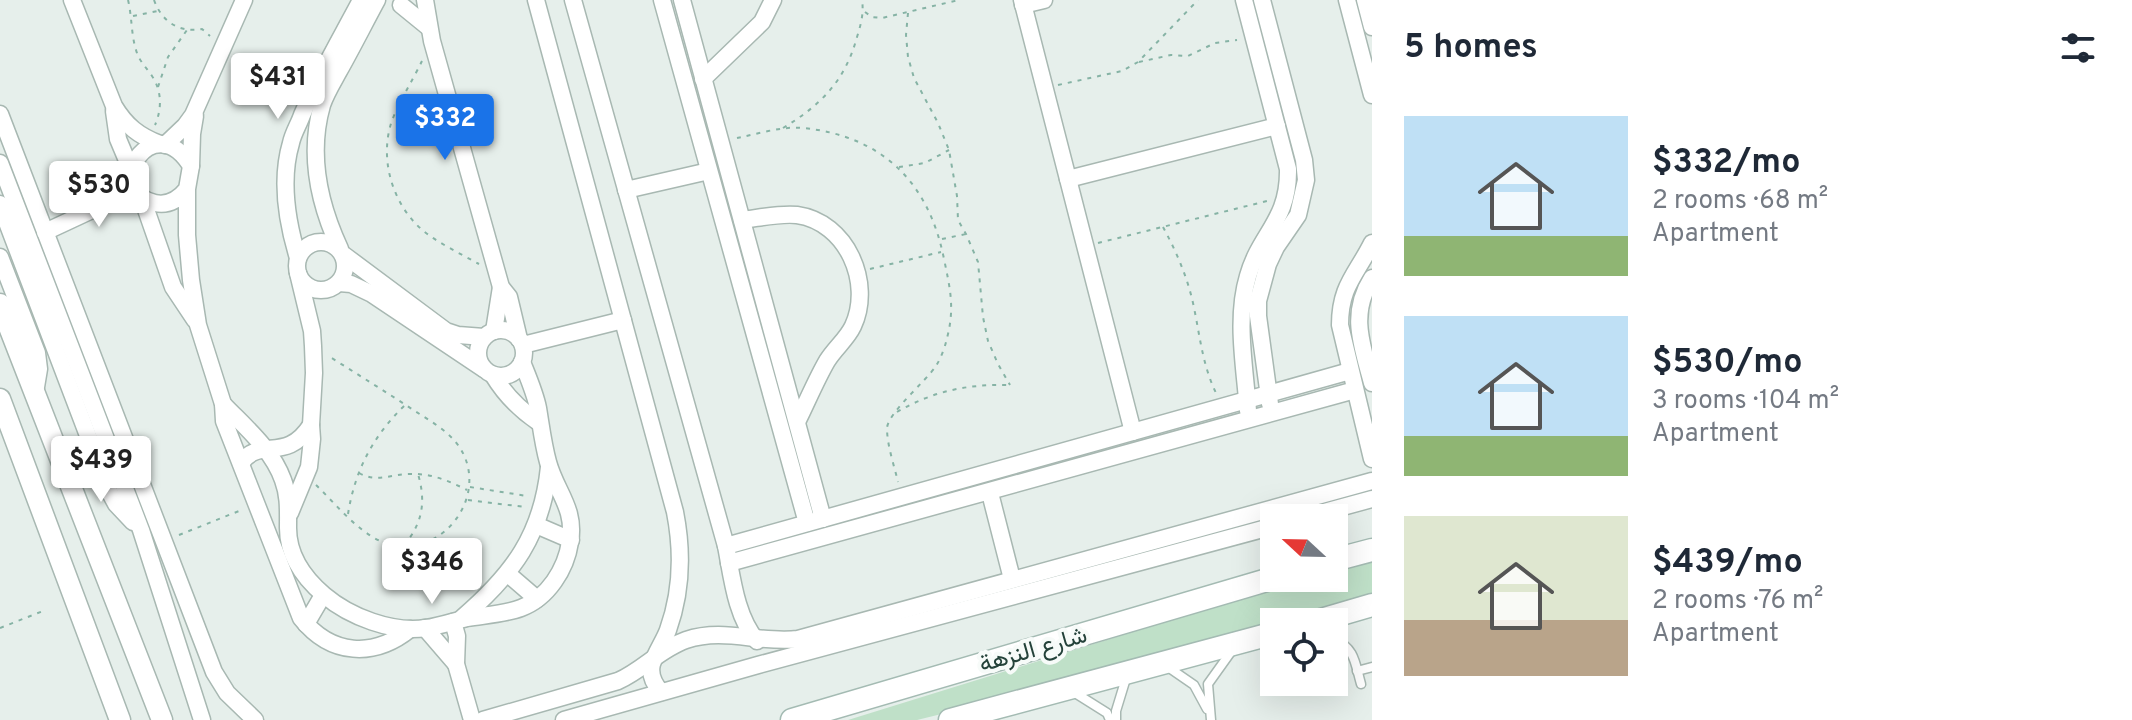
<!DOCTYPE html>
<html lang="en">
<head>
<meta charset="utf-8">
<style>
	body { margin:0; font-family:Overpass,Vazirmatn,sans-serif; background:#f2f2f3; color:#1f2937; height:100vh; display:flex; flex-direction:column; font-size:30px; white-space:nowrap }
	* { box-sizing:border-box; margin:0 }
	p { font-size:26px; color:#747a83 }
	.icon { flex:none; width:44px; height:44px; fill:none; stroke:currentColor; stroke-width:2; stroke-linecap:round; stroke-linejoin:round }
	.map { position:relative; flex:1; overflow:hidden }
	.details { display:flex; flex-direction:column; background:#fff; width:760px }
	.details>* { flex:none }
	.needle { width:52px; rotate:292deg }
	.buttons { position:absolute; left:1260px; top:504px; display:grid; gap:16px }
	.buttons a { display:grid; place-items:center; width:88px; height:88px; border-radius:0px; background:#fff; box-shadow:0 8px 32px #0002; font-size:40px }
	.price { position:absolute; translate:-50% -68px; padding:0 18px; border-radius:8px; background:#fff; color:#222; font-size:26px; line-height:52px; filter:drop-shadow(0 2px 4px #0008) }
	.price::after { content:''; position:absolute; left:50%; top:48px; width:24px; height:18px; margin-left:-12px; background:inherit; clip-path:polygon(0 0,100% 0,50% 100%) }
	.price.on { background:#1a73e8; color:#fff }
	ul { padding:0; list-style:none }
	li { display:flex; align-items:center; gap:24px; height:200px; padding:0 32px }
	li span { display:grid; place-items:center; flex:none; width:224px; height:160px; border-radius:0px; color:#555 }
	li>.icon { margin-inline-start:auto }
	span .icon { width:96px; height:96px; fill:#fffc; stroke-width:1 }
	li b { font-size:34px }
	h2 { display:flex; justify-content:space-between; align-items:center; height:96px; padding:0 32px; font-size:34px }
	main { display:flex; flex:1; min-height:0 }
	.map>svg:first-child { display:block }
</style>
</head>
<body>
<main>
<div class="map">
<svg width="1372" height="720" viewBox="0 0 1372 720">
	<rect width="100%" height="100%" fill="#e6efeb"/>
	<!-- green -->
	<polygon fill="#bfe0c8" points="1372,561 1372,598 1286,622 1274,622 1274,625 1056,686 917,720 848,720 1297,581 1308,578 1334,578 1334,571"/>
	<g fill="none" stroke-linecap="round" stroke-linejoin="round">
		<defs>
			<g id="service">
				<path d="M1334,639C1355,648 1355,663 1361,684"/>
				<polyline points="1165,665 1194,685 1207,709"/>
				<polyline points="1357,671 1372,667"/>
				<polyline points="1072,691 1107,713 1110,720"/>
				<polyline points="1116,720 1116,711 1127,675"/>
				<polyline points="1211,720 1208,684 1233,649"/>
			</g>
			<g id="minor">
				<path d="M72,0L114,106C126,126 139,136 160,144"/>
				<polyline points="425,0 432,41 501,287 509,297 519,339"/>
				<path d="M536,0L675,512C683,553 682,591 668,630C664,641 656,652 652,664C649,675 654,684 661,692"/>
				<path d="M573,0L726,546C732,577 736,617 757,641"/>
				<polyline points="662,0 807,523"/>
				<polyline points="682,0 823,519"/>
				<polyline points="1022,0 1133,432"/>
				<path d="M1244,0L1288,169C1289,221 1260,233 1248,276C1235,319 1245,367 1248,411"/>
				<polyline points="1262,0 1304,160 1306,180 1298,215 1276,247 1268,264 1258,301 1258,316 1270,404"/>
				<polyline points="1347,0 1372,95"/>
				<polyline points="1365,0 1372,27"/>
				<polyline points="401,5 428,27"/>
				<polyline points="1023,5 1044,0"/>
				<polyline points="703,79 762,22 773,0"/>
				<polyline points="114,111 118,139 131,170"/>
				<polyline points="0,114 214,672 227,693 255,720"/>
				<polyline points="165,145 185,126 193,115 244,0"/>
				<polyline points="0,163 141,530 202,720"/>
				<polyline points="191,166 192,134 195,116"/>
				<polyline points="1068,179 1277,126"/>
				<path d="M187,189C179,199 169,206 155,203C100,190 153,105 191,166L187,189V235L191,280L198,325L223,404L224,421L301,618C331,656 374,658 410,629"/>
				<polyline points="626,190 709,171"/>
				<polyline points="142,198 173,287 195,320"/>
				<polyline points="0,204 109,491 116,504 133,522"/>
				<path d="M742,220C759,218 780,213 797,215C847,222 873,283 853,326C847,339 835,348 827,361C816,380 807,402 797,422"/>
				<polyline points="45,232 135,190"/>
				<circle cx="321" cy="266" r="24"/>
				<path d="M1372,243C1356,275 1340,286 1340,325L1372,459"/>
				<path d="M340,249C319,204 308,154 322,105C326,93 333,82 339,71C352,48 364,24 377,0"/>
				<polyline points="344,255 446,331 458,335 484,337"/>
				<polyline points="0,257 37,353 39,369 35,393"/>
				<path d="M298,258C287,222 280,180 291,143C293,133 299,124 302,115C319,75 341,38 361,0"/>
				<path d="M1372,278C1349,314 1362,345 1372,383"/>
				<polyline points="339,283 351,284 372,294 484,369"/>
				<circle cx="501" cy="353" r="23"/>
				<polyline points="494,331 501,287"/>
				<polyline points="523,345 623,320"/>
				<path d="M493,375C505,395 519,409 538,422"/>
				<path d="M223,404C245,427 272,449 283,480C289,496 288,511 288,528C288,555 304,578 324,595C350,617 392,633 426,628C440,626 454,621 467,618C485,615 505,614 521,608C548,598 566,569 570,542C576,508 556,492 548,462C543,444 541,426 538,408C535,393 528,377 522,362"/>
				<path d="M241,463C260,436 286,464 311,425"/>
				<polyline points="990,493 1012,579"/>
				<polyline points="290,513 309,467 312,439 311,425 314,373 313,346 312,331 298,273"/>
				<polyline points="1302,518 1372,499"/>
				<polyline points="536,525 571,540"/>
				<polyline points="726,546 1350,371"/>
				<polyline points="729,563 1355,390"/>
				<polyline points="508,574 537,599"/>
				<path d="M462,618C513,574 542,535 549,467"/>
				<polyline points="453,622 457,636 456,664 472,720"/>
				<polyline points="306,624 323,595"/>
				<polyline points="425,628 456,664"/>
				<path d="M483,720L618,681C643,670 660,649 686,640C724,627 760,644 798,639L1372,481"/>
				<polyline points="564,720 758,665 1274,526"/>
			</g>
			<g id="tertiary">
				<polyline points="0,304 162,720"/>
				<polyline points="0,399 120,720"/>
			</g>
			<g id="secondary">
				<polyline points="1334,560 1372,550"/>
				<polyline points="1314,622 1372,605"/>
				<polyline points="792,720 1274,578"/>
				<polyline points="950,720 1274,633"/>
			</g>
		</defs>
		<!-- service casing -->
		<use href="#service" stroke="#a8b8b2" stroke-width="11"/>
		<!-- minor casing -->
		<use href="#minor" stroke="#a8b8b2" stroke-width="19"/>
		<!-- tertiary casing -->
		<use href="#tertiary" stroke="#a8b8b2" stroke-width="23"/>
		<!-- secondary casing -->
		<use href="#secondary" stroke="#a4bbb3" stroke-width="25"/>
		<!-- path -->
		<g stroke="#86b3a5" stroke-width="2" stroke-dasharray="4 6" stroke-linecap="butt">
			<path d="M128,0C132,16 131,34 136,50C139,61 146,67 152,76C162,91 162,109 155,125"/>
			<path d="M154,0C162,22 179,33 202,29L210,36"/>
			<polyline points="865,12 872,17 882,18 959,0"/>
			<polyline points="908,13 906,35 908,57 914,78 938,123 949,150 957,196 958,220 966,234 978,262 983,317 988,341 998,364 1010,385"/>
			<polyline points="133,16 158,11"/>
			<path d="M422,61C413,80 395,108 390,127C380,165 395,209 426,233C442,245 461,254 479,264"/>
			<polyline points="1139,62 1171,55 1188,56 1215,43 1237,40"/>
			<polyline points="1058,85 1122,71 1138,62 1198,0"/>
			<polyline points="158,87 168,57 187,30"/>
			<path d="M783,128C821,105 845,81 857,37C861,24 864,13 862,0"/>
			<path d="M737,138C758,134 781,126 803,128C883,136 929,183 944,259C950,288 955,308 947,338C945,347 941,358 936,366C926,381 888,413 887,428C887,445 894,465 898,482"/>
			<polyline points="899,167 925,163 949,150"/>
			<path d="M1163,227C1176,251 1187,276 1193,303C1200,335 1202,365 1217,395"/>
			<polyline points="942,239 966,234"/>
			<polyline points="1098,243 1267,201"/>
			<polyline points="870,269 941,252"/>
			<path d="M897,412C933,391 968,384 1009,385"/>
			<path d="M359,473C377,483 391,474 410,474C431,473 449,481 467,490"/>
			<path d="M316,485C337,505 363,539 392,545C447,556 491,491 458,445C447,430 430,421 415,411C386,392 357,374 327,355"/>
			<polyline points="470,487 527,496"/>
			<polyline points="468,500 525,507"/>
			<path d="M348,514C355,470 373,436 405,405"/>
			<polyline points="179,535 244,509"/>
			<path d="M404,545C423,523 426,501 418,474"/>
			<polyline points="0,628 43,611"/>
		</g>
		<!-- service -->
		<use href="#service" stroke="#fff" stroke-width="8"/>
		<!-- minor -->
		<use href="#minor" stroke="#fff" stroke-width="16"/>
		<!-- tertiary -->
		<use href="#tertiary" stroke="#fff" stroke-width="20"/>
		<!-- secondary -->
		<use href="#secondary" stroke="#fff" stroke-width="22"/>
	</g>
	<g text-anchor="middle" stroke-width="8" stroke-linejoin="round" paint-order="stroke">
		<!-- street labels -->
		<g font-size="24" fill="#24423a" stroke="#f7fbf9">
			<text transform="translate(1033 649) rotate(-16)" y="8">شارع النزهة</text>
		</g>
	</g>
</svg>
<div class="buttons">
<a><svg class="needle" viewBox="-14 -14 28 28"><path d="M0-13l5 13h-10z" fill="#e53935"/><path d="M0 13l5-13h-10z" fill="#747a83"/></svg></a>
<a><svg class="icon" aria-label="locate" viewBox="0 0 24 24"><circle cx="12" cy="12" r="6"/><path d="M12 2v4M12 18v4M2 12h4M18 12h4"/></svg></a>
</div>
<b class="price" style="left:278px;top:121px">$431</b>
<b class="price on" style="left:445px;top:162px">$332</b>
<b class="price" style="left:99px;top:229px">$530</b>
<b class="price" style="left:101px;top:504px">$439</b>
<b class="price" style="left:432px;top:606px">$346</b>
</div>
<section class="details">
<h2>5 homes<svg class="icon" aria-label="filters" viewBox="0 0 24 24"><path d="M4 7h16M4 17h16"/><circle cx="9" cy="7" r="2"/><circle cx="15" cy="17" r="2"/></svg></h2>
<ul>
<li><span style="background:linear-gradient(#bfe0f5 75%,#8fb573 0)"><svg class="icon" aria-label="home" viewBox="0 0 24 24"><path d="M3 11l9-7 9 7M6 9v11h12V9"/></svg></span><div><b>$332/mo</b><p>2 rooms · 68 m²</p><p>Apartment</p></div></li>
<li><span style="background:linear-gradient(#bfe0f5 75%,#8fb573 0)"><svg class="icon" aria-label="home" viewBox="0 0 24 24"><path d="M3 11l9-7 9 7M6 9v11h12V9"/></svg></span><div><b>$530/mo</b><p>3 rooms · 104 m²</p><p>Apartment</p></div></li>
<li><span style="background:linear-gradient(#dfe7d0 65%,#b9a48a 0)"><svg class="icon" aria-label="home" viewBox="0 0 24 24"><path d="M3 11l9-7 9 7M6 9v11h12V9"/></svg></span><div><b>$439/mo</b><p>2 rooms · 76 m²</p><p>Apartment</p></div></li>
</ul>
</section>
</main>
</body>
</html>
